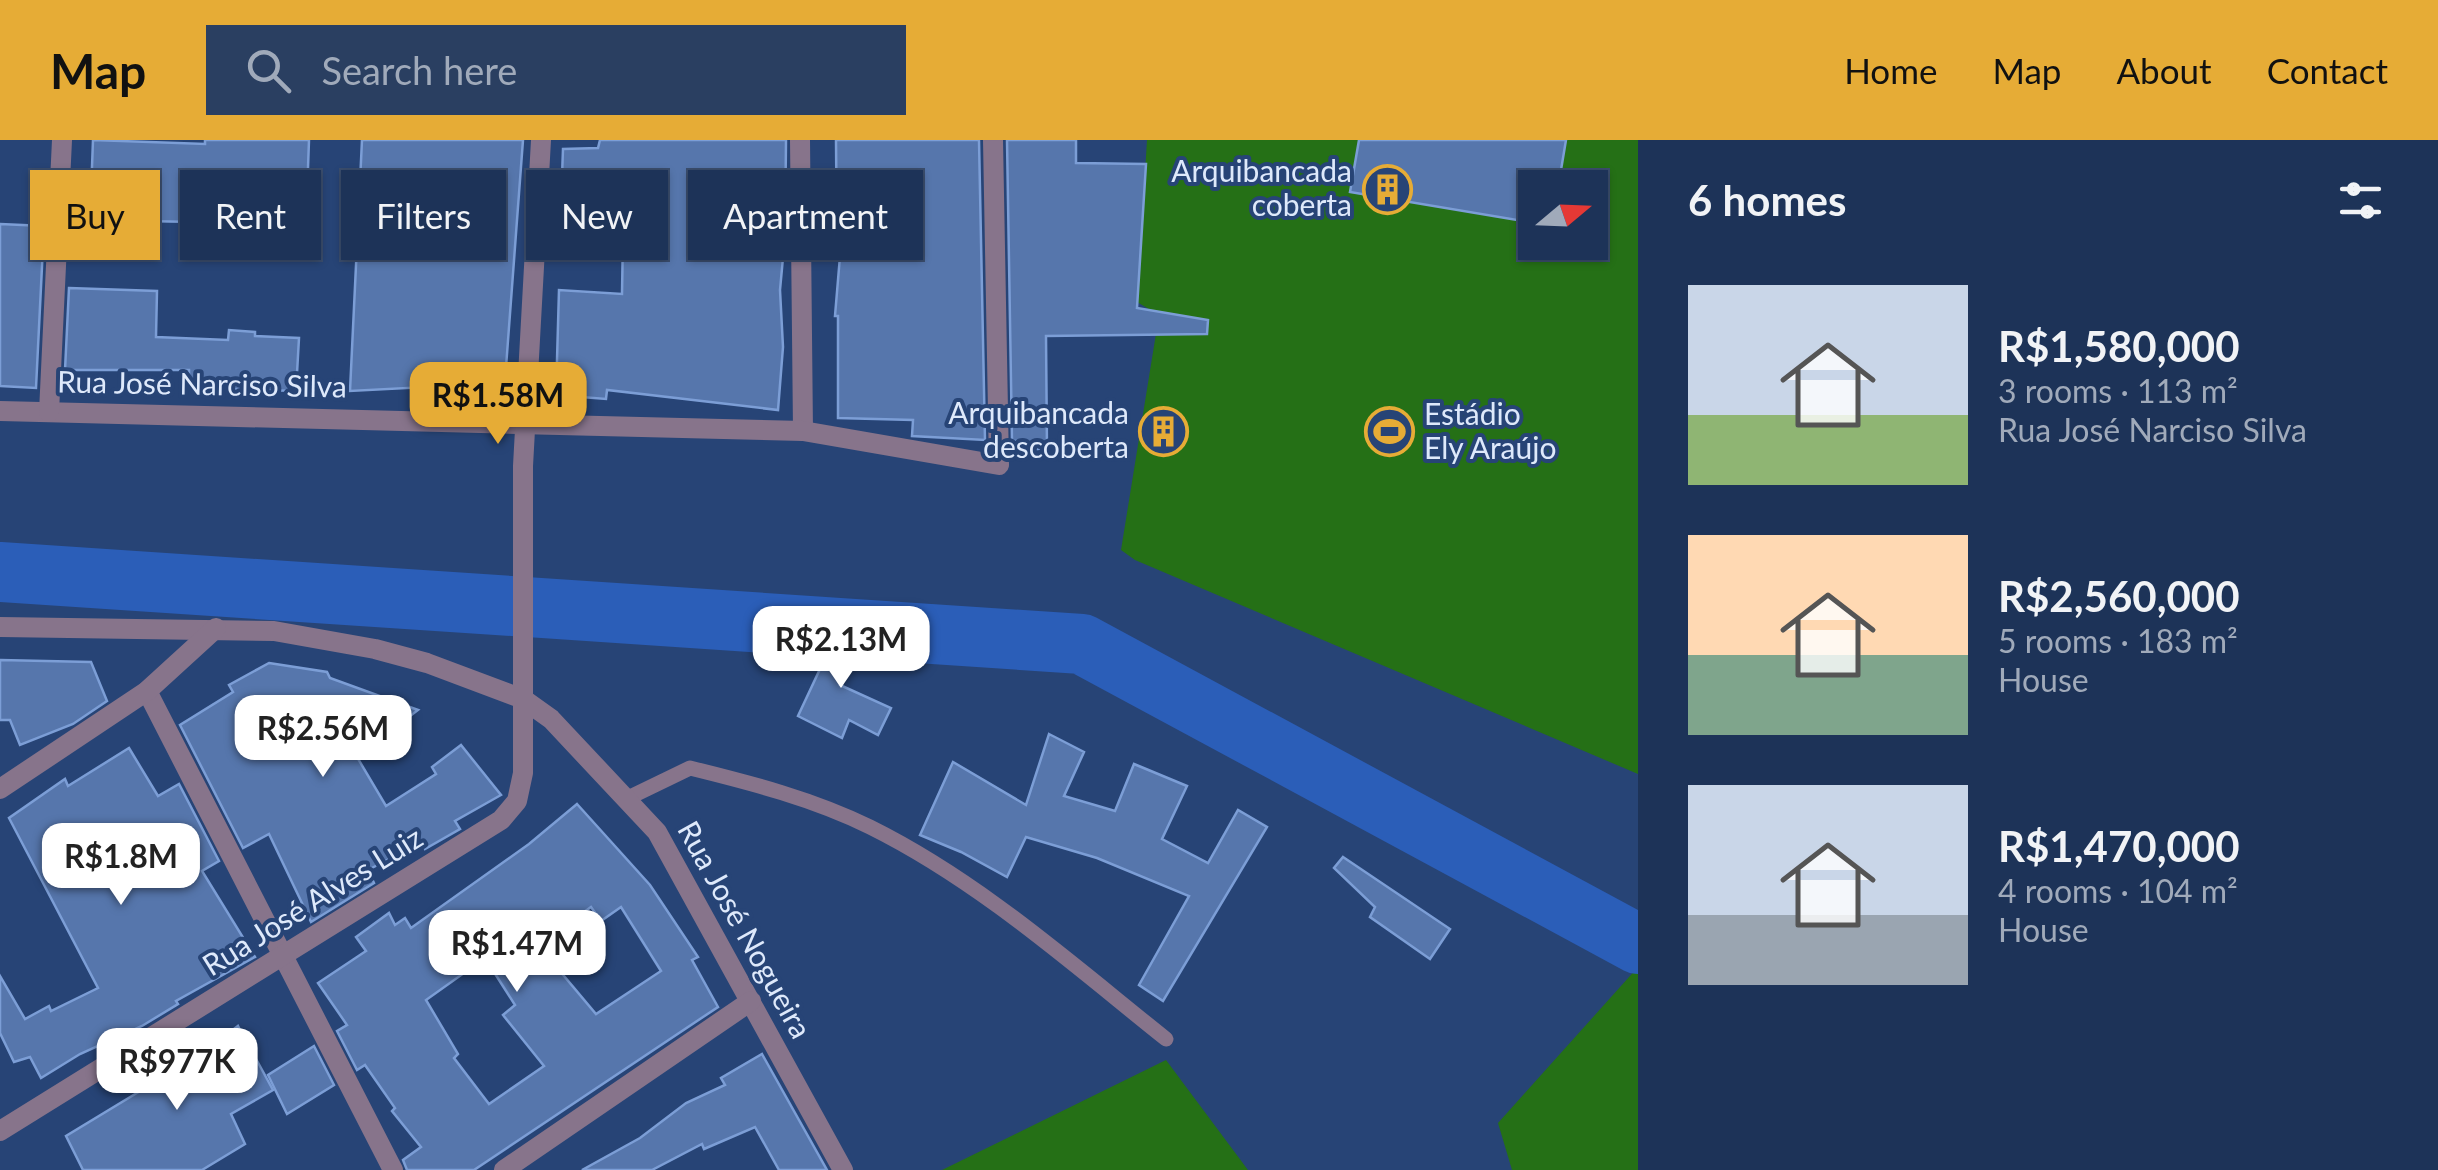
<!DOCTYPE html>
<html lang="en">
<head>
<meta charset="utf-8">
<style>
	body { margin:0; font-family:Lato,sans-serif; background:#2a3f61; color:#f1f3f6; height:100vh; display:flex; flex-direction:column; font-size:38px; white-space:nowrap }
	* { box-sizing:border-box; margin:0 }
	p { font-size:32px; color:#a0aaba }
	.icon { flex:none; width:55px; height:55px; fill:none; stroke:currentColor; stroke-width:2; stroke-linecap:round; stroke-linejoin:round }
	.map { position:relative; flex:1; overflow:hidden }
	.drawer { display:flex; flex-direction:column; background:#1d3358; width:800px }
	.drawer>* { flex:none }
	.guide { position:absolute; left:30px; top:30px; width:950px; height:90px; display:flex; gap:20px }
	.needle { width:65px; rotate:71deg }
	.tools { position:absolute; left:1518px; top:30px; display:grid; gap:20px }
	.tools a { display:grid; place-items:center; width:90px; height:90px; border-radius:0px; background:#1d3358; box-shadow:0 2px 8px #0004,0 0 0 2px #3b4e6e; font-size:50px }
	.price { position:absolute; translate:-50% -85px; padding:0 22px; border-radius:20px; background:#fff; color:#222; font-size:32px; line-height:65px; filter:drop-shadow(0 2px 5px #0008) }
	.price::after { content:''; position:absolute; left:50%; top:60px; width:30px; height:22px; margin-left:-15px; background:inherit; clip-path:polygon(0 0,100% 0,50% 100%) }
	.price.current { background:#e6ac36; color:#111 }
	ul { padding:0; list-style:none }
	li { display:flex; align-items:center; gap:30px; height:250px; padding:0 50px }
	li span { display:grid; place-items:center; flex:none; width:280px; height:200px; border-radius:0px; color:#555 }
	li>.icon { margin-inline-start:auto }
	span .icon { width:120px; height:120px; fill:#fffc; stroke-width:1 }
	li b { font-size:42px }
	h2 { display:flex; justify-content:space-between; align-items:center; height:120px; padding:0 50px; font-size:42px }
	.chip { padding:0 35px; border-radius:0px; background:#1d3358; box-shadow:0 2px 8px #0004,0 0 0 2px #3b4e6e; font-size:35px; line-height:90px }
	.chip.current { background:#e6ac36; color:#111 }
	header { display:flex; align-items:center; gap:60px; box-sizing:border-box; height:140px; padding:0 50px; background:#e6ac36; color:#111 }
	header strong { font-size:48px }
	nav { display:flex; gap:55px; margin-inline-start:auto; font-size:35px }
	.search { width:700px; height:90px; background:#2a3f61; display:flex; align-items:center; gap:25px; box-sizing:border-box; padding:0 35px; border-radius:0px; color:#a0aaba; font-size:38px }
	main { display:flex; flex:1; min-height:0 }
	.map>svg:first-child { display:block }
</style>
</head>
<body>
<header>
<strong>Map</strong>
<div class="search"><svg class="icon" aria-label="search" viewBox="0 0 24 24"><circle cx="10" cy="10" r="6"/><path d="M15 15l6 6"/></svg>Search here</div>
<nav><a>Home</a><a>Map</a><a>About</a><a>Contact</a></nav>
</header>
<main>
<div class="map">
<svg width="1638" height="1030" viewBox="0 0 1638 1030">
	<rect width="100%" height="100%" fill="#274476"/>
	<!-- green -->
	<g fill="#257016" fill-rule="evenodd">
		<path d="M1147,0H1638V634L1135,420L1121,410L1159,175L1137,162ZM1535,48H1590V102H1535Z"/>
		<polygon points="1638,827 1638,1030 1512,1030 1498,983"/>
		<polygon points="1166,920 1248,1030 942,1030"/>
	</g>
	<g fill="none" stroke-linecap="round" stroke-linejoin="round">
		<!-- river -->
		<polyline stroke="#2b5eb8" stroke-width="60" points="0,432 1082,504 1638,804"/>
	</g>
	<!-- building -->
	<g fill="#5676ac" stroke="#7c9ed6" stroke-width="2.5" fill-rule="evenodd">
		<polygon points="93,0 205,4 205,0 309,0 306,85 195,77 195,82 90,80"/>
		<polygon points="362,0 523,0 504,254 444,255 445,246 350,251"/>
		<polygon points="600,0 786,0 785,96 780,150 783,207 778,270 607,250 606,259 556,255 559,150 622,154 623,95 560,91 563,9 598,8"/>
		<polygon points="836,0 979,0 985,300 912,296 913,280 838,278 838,176 835,176 840,116 837,116"/>
		<polygon points="1007,0 1076,0 1076,23 1146,24 1137,168 1208,180 1207,194 1046,196 1047,308 1015,311 1016,301 1012,301"/>
		<polygon points="1359,0 1566,0 1558,48 1535,48 1535,83 1350,52"/>
		<polygon points="0,84 44,86 36,248 0,246"/>
		<polygon points="69,148 157,151 156,197 228,200 229,190 255,192 255,196 299,198 296,251 189,248 189,230 65,230"/>
		<polygon points="843,480 864,489 840,545 891,568 878,595 849,580 842,598 798,576"/>
		<polygon points="0,520 91,522 107,561 73,584 20,605 10,580 0,580"/>
		<polygon points="269,523 327,532 330,538 418,570 357,617 386,666 436,634 432,627 461,605 501,655 455,681 460,689 425,709 422,702 368,730 374,743 311,782 269,694 243,708 180,585 233,552 229,545"/>
		<polygon points="1049,594 1084,612 1064,656 1115,671 1134,624 1187,646 1162,699 1208,723 1238,670 1267,687 1163,861 1139,845 1189,756 1097,718 1026,697 1007,737 961,712 920,695 953,622 1026,665"/>
		<polygon points="129,608 158,656 179,644 219,721 202,731 255,817 176,861 178,864 142,886 80,914 41,938 30,917 14,922 0,893 0,836 25,879 49,866 51,871 98,848 9,678 65,639 68,646"/>
		<path d="M577,664L650,745L698,817L692,820L718,867L474,1030H407L403,1020L421,1007L392,971L395,968L365,925L357,930L337,891L347,885L318,843L366,811L356,797L389,773L395,785L405,778L411,788L529,704ZM591,767L601,781L621,767L661,831L596,874L538,805ZM485,818L515,865L503,875L544,926L489,964L454,918L458,914L426,860Z"/>
		<polygon points="1343,717 1450,789 1430,819 1370,777 1375,767 1334,728"/>
		<polygon points="238,886 273,950 231,974 245,1004 202,1030 83,1030 66,996 145,948 142,942 169,927 158,909 177,897 191,922"/>
		<polygon points="314,906 334,945 287,974 268,935"/>
		<polygon points="762,914 827,1030 779,1030 755,987 704,1009 702,1004 652,1030 582,1030 640,998 686,963 725,945 721,938"/>
	</g>
	<g fill="none" stroke-linecap="round" stroke-linejoin="round">
		<!-- service -->
		<path stroke="#87748b" stroke-width="15" d="M628,658L690,628C751,643 813,659 870,687C979,741 1072,824 1166,899"/>
		<!-- minor -->
		<g stroke="#87748b" stroke-width="20">
			<polyline points="800,0 803,291"/>
			<polyline points="0,271 803,291 999,325 993,0"/>
			<polyline points="49,272 62,0"/>
			<polyline points="0,487 274,491 375,509 427,523 523,559 551,579 657,692 843,1030"/>
			<polyline points="147,551 393,1030"/>
			<polyline points="0,649 147,551 216,488"/>
			<polyline points="0,991 501,680 517,661 523,633 523,326 541,0"/>
			<polyline points="504,1030 751,861"/>
		</g>
	</g>
	<!-- icons -->
	<defs>
		<symbol id="building-ring" viewBox="-11 -11 22 22"><circle r="9.5" fill="#274476" stroke="#e6ac36" stroke-width="1.5"/><path d="M-4-6H4V6H1V3H-1V6H-4ZM-2.5-4.3h1.7v1.8h-1.7ZM.8-4.3h1.7v1.8H.8ZM-2.5-1h1.7V.8h-1.7ZM.8-1h1.7V.8H.8Z" fill="#e6ac36"/></symbol>
		<symbol id="stadium-ring" viewBox="-11 -11 22 22"><circle r="9.5" fill="#274476" stroke="#e6ac36" stroke-width="1.5"/><path d="M0-5a6.5 5 0 1 0 0 10a6.5 5 0 1 0 0-10ZM-3.5-1.8h7v3.6h-7Z" fill="#e6ac36"/></symbol>
	</defs>
	<g fill-rule="evenodd">
		<use href="#building-ring" x="1360" y="22" width="55" height="55"/>
		<use href="#building-ring" x="1136" y="264" width="55" height="55"/>
		<use href="#stadium-ring" x="1362" y="264" width="55" height="55"/>
	</g>
	<g text-anchor="middle" stroke-width="8" stroke-linejoin="round" paint-order="stroke">
		<!-- poi labels -->
		<g font-size="30" fill="#dee9fb" stroke="#274476" text-anchor="end">
			<text x="1352" y="42">Arquibancada<tspan x="1352" dy="34">coberta</tspan></text>
			<text x="1129" y="284">Arquibancada<tspan x="1129" dy="34">descoberta</tspan></text>
			<text x="1424" y="285" text-anchor="start">Estádio<tspan x="1424" dy="34">Ely Araújo</tspan></text>
		</g>
		<!-- street labels -->
		<g font-size="30" fill="#dee9fb" stroke="#274476">
			<text transform="translate(202 245) rotate(1)" y="10">Rua José Narciso Silva</text>
			<text transform="translate(313 762) rotate(-32)" y="10">Rua José Alves Luiz</text>
			<text transform="translate(744 790) rotate(61)" y="10">Rua José Nogueira</text>
		</g>
	</g>
</svg>
<div class="tools">
<a><svg class="needle" viewBox="-14 -14 28 28"><path d="M0-13l5 13h-10z" fill="#e53935"/><path d="M0 13l5-13h-10z" fill="#a0aaba"/></svg></a>
</div>
<b class="price current" style="left:498px;top:307px">R$1.58M</b>
<b class="price" style="left:841px;top:551px">R$2.13M</b>
<b class="price" style="left:323px;top:640px">R$2.56M</b>
<b class="price" style="left:121px;top:768px">R$1.8M</b>
<b class="price" style="left:517px;top:855px">R$1.47M</b>
<b class="price" style="left:177px;top:973px">R$977K</b>
<div class="guide">
<a class="chip current">Buy</a>
<a class="chip">Rent</a>
<a class="chip">Filters</a>
<a class="chip">New</a>
<a class="chip">Apartment</a>
</div>
</div>
<section class="drawer">
<h2>6 homes<svg class="icon" aria-label="filters" viewBox="0 0 24 24"><path d="M4 7h16M4 17h16"/><circle cx="9" cy="7" r="2"/><circle cx="15" cy="17" r="2"/></svg></h2>
<ul>
<li><span style="background:linear-gradient(#c9d6e8 65%,#8fb573 0)"><svg class="icon" aria-label="home" viewBox="0 0 24 24"><path d="M3 11l9-7 9 7M6 9v11h12V9"/></svg></span><div><b>R$1,580,000</b><p>3 rooms · 113 m²</p><p>Rua José Narciso Silva</p></div></li>
<li><span style="background:linear-gradient(#ffd9b3 60%,#7fa58c 0)"><svg class="icon" aria-label="home" viewBox="0 0 24 24"><path d="M3 11l9-7 9 7M6 9v11h12V9"/></svg></span><div><b>R$2,560,000</b><p>5 rooms · 183 m²</p><p>House</p></div></li>
<li><span style="background:linear-gradient(#c9d6e8 65%,#9aa5b1 0)"><svg class="icon" aria-label="home" viewBox="0 0 24 24"><path d="M3 11l9-7 9 7M6 9v11h12V9"/></svg></span><div><b>R$1,470,000</b><p>4 rooms · 104 m²</p><p>House</p></div></li>
</ul>
</section>
</main>
</body>
</html>
